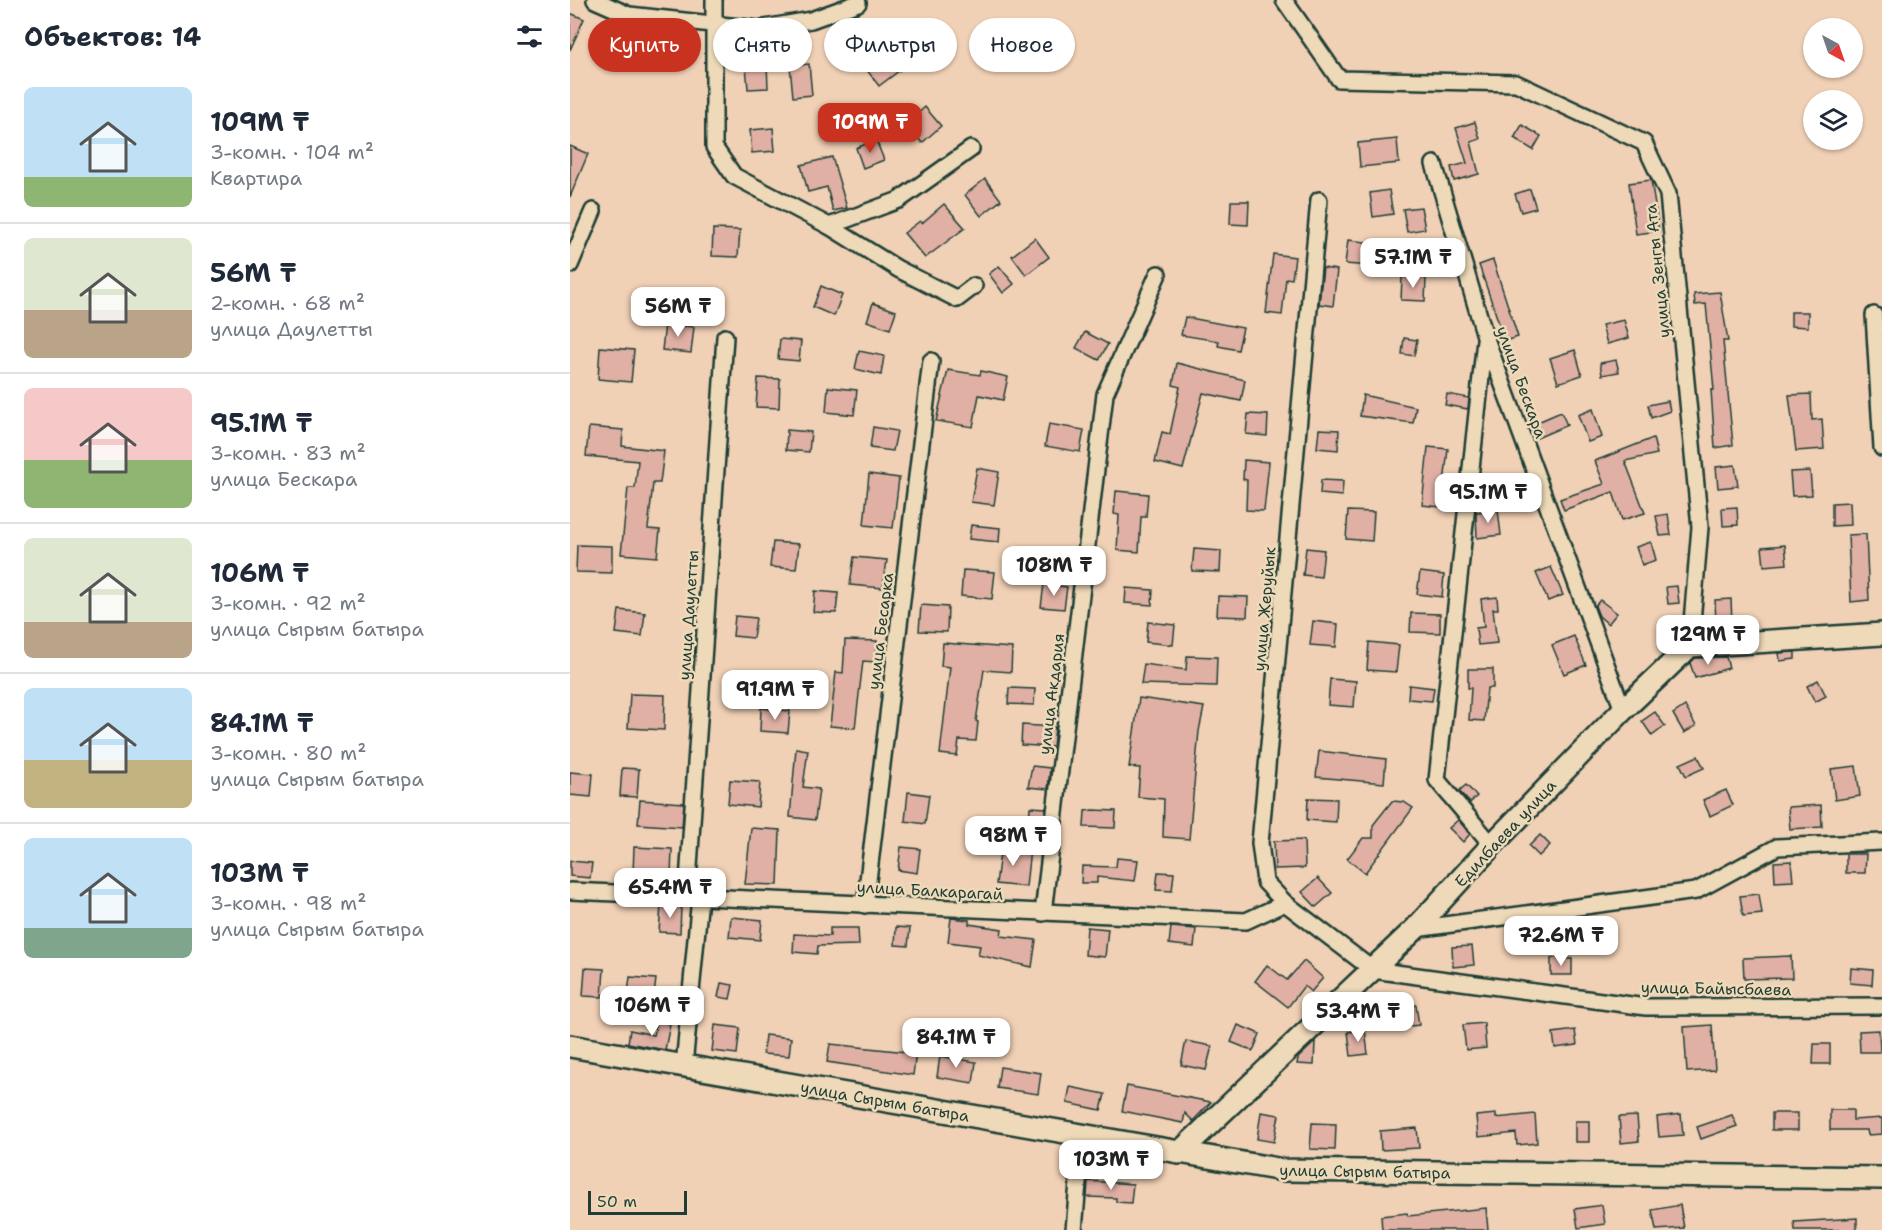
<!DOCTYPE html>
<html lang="ru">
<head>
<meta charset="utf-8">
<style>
	body { margin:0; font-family:"Shantell Sans",sans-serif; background:#f6f6f7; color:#1f2937; height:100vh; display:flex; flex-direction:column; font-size:22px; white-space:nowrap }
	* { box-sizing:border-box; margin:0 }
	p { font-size:20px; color:#747a83 }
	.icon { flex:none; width:33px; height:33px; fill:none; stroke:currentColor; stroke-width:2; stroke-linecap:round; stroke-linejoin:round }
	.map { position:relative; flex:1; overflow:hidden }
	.sheet { display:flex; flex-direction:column; background:#fff; width:570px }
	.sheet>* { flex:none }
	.banner { position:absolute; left:18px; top:18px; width:570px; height:54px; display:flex; gap:12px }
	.needle { width:39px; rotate:140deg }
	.fabs { position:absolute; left:1233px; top:18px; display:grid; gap:12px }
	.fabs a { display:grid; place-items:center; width:60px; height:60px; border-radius:50%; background:#fff; box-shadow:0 2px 4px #0004; font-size:30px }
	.scale { position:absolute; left:18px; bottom:15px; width:99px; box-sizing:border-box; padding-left:6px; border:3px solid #1f3d34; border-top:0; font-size:16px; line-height:21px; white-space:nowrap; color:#1f3d34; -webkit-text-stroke:4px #eed9b8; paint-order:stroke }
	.price { position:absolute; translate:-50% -51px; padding:0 14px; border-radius:12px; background:#fff; color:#222; font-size:20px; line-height:39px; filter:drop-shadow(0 2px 3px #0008) }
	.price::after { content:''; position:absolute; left:50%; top:36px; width:18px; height:14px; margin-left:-9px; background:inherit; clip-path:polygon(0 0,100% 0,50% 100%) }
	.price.active { background:#c8321e; color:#fff }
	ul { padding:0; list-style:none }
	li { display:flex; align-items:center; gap:18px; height:150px; padding:0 24px }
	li+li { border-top:2px solid #e0e1e3 }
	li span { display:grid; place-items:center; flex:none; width:168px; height:120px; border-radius:9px; color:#555 }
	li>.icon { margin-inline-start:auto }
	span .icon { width:72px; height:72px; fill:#fffc; stroke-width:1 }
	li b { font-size:26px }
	h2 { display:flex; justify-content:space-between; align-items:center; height:72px; padding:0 24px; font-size:26px }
	.pill { padding:0 21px; border-radius:27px; background:#fff; box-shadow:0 2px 4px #0004; font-size:21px; line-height:54px }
	.pill.active { background:#c8321e; color:#fff }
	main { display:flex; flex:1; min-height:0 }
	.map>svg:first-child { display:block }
</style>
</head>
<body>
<main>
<section class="sheet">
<h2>Объектов: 14<svg class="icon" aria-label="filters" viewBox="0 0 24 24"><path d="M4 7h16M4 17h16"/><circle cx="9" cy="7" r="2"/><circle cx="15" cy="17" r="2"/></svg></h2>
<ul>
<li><span style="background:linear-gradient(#bfe0f5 75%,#8fb573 0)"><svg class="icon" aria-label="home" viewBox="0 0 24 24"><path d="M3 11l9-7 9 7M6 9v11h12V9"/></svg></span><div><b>109M ₸</b><p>3-комн. · 104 m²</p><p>Квартира</p></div></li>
<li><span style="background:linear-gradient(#dfe7d0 60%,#b9a48a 0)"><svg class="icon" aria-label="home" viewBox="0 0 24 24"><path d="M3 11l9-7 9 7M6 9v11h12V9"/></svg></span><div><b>56M ₸</b><p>2-комн. · 68 m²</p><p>улица Даулетты</p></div></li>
<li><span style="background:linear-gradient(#f6c9c9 60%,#8fb573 0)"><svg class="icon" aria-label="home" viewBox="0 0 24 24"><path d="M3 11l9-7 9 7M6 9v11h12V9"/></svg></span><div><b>95.1M ₸</b><p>3-комн. · 83 m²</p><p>улица Бескара</p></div></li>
<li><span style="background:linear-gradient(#dfe7d0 70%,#b9a48a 0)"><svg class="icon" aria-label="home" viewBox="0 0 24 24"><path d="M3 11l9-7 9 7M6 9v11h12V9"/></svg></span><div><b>106M ₸</b><p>3-комн. · 92 m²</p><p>улица Сырым батыра</p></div></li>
<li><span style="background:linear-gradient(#bfe0f5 60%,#c2b280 0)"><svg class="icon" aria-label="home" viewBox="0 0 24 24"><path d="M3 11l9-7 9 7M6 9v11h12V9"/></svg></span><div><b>84.1M ₸</b><p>3-комн. · 80 m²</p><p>улица Сырым батыра</p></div></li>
<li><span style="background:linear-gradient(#bfe0f5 75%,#7fa58c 0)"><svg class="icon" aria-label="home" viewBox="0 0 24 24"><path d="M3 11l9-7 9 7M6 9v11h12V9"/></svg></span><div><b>103M ₸</b><p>3-комн. · 98 m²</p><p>улица Сырым батыра</p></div></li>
</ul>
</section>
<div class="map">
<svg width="1312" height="1230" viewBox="0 0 1312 1230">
	<rect width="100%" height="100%" fill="#f1d1b6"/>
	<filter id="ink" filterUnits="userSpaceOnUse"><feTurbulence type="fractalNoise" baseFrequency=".0167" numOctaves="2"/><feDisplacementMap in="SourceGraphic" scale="12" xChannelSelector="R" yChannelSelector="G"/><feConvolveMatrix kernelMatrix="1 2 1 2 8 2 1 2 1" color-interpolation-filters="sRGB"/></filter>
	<g filter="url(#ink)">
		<!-- building -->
		<g fill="#e1b0a4" stroke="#1f3d34" stroke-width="1.5">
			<polygon points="0,13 14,19 0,50"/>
			<polygon points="37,25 52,29 45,53 30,48"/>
			<polygon points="77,34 94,39 87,63 69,57"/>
			<polygon points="314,49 330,70 309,86 293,65"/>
			<polygon points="197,64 198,88 178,89 176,66"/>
			<polygon points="239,64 242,95 223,97 220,66"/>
			<polygon points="355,107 371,126 352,143 336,124"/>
			<polygon points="905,122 910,139 901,142 909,174 884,181 881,167 897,163 886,128"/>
			<polygon points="952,125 971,136 963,150 944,138"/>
			<polygon points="203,128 205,151 182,153 180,130"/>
			<polygon points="827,139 829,163 790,167 788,143"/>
			<polygon points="306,140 314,160 293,168 286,148"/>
			<polygon points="0,146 18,154 0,197"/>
			<polygon points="262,157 277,208 263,211 257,187 238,192 231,165"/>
			<polygon points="415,179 431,200 411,216 395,195"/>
			<polygon points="1081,180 1089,231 1066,234 1059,183"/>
			<polygon points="960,189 966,208 951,212 945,194"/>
			<polygon points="819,190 823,214 803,217 800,193"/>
			<polygon points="661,201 679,201 678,225 660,224"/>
			<polygon points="374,204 395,228 355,258 334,233 350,221 352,223"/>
			<polygon points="851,207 855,229 837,232 833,209"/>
			<polygon points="143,229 170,230 168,257 142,256"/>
			<polygon points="465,238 479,257 456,275 442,256"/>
			<polygon points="778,240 803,243 801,266 775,264"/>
			<polygon points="703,254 725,257 722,279 716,278 712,315 696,313"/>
			<polygon points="923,260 948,337 935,341 909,265"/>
			<polygon points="429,266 444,284 433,293 419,274"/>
			<polygon points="753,268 767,270 763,306 749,304"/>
			<polygon points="832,277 856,278 855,301 831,300"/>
			<polygon points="251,286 272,295 264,316 243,307"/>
			<polygon points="1150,292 1158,341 1153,341 1163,445 1145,448 1141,390 1144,390 1136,304 1125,305 1124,294"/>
			<polygon points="303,303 326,311 320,329 297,321"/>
			<polygon points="1221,312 1238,312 1238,327 1221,326"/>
			<polygon points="615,317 673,328 668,350 648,346 649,341 611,335"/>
			<polygon points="1054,320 1059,338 1037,344 1032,325"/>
			<polygon points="95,324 124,327 121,353 92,350"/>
			<polygon points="515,332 538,344 529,360 506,348"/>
			<polygon points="834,338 847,340 844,356 832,354"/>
			<polygon points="210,339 231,341 229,361 208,359"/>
			<polygon points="30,347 64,350 61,382 28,379"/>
			<polygon points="1005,350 1012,375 988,383 980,358"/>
			<polygon points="289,351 314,356 311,375 285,369"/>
			<polygon points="1046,360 1049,372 1032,375 1030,363"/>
			<polygon points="607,363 675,380 671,401 633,393 613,469 585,462 592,432 600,434 610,387 603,385"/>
			<polygon points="378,370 410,375 411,371 438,377 433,400 409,395 403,427 366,421"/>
			<polygon points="188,378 210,379 209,408 186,407"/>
			<polygon points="258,387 287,390 284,415 256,412"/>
			<polygon points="877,394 899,398 898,409 875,405"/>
			<polygon points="1241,394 1242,420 1252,419 1254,449 1226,451 1219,395"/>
			<polygon points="793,395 846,407 843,423 790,416"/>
			<polygon points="1098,401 1100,411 1081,418 1078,405"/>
			<polygon points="1023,409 1032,437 1018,442 1008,415"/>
			<polygon points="991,412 997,425 967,438 961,425"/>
			<polygon points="678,414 698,415 697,436 676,434"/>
			<polygon points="479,424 514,430 510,452 475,446"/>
			<polygon points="19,427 53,430 52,446 94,451 90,483 83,483 78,529 90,530 87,557 51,554 58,488 65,488 68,461 16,456"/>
			<polygon points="303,427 327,431 323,451 300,448"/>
			<polygon points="749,429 769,430 768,450 747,448"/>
			<polygon points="217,430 241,432 239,452 216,450"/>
			<polygon points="1083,438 1087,454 1055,461 1075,513 1052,520 1043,492 994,510 990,499 1034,484 1025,461"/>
			<polygon points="858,447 878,449 874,484 882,484 880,508 852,505"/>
			<polygon points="674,460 699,462 694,511 676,510 677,480 673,479"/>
			<polygon points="1165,465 1168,486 1148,488 1146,467"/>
			<polygon points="407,468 429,472 424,505 401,502"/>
			<polygon points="1240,471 1242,495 1222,496 1220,472"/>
			<polygon points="299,474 329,478 323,528 294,525"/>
			<polygon points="751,480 773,481 772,496 750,494"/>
			<polygon points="546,491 578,494 576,517 571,517 569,552 547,550 549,515 544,514"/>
			<polygon points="1280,502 1281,525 1262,526 1262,503"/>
			<polygon points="1167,507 1168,525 1153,526 1152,508"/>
			<polygon points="928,510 931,535 907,538 906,512"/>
			<polygon points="778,511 804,512 802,541 776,539"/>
			<polygon points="1098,514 1101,535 1090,536 1086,516"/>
			<polygon points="401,525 430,528 429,542 399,539"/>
			<polygon points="1296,534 1299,600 1281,602 1278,535"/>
			<polygon points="203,542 229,544 226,569 200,567"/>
			<polygon points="1081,542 1086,560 1072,565 1066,547"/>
			<polygon points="7,545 42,546 42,573 6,572"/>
			<polygon points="1215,545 1217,564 1194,566 1192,547"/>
			<polygon points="736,548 754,550 751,577 733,575"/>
			<polygon points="624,549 651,551 650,572 622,571"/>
			<polygon points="284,557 317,560 313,588 280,585"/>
			<polygon points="981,567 993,595 978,601 966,573"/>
			<polygon points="393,570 425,572 422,599 391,596"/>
			<polygon points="850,572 874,575 872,597 847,594"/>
			<polygon points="474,584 497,587 494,609 471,607"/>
			<polygon points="1107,586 1109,603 1098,604 1096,587"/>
			<polygon points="556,588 583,590 582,605 555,603"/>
			<polygon points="245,591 268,593 266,613 243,612"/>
			<polygon points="648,596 678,597 677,617 647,616"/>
			<polygon points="927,597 928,609 923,609 927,643 908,645 906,628 914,627 911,599"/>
			<polygon points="1161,599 1162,623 1146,624 1145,600"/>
			<polygon points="1030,600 1047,613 1038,624 1029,616 1025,606"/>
			<polygon points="351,605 378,607 377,632 349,631"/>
			<polygon points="49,610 75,613 72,636 46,633"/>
			<polygon points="841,613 870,614 870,633 840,632"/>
			<polygon points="165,616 186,618 183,638 163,636"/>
			<polygon points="743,621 768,624 766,647 740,645"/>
			<polygon points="578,622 605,625 603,645 576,642"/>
			<polygon points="1004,636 1016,665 994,674 982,645"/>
			<polygon points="275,640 307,641 306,662 293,661 285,728 260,726 266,672 273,673"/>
			<polygon points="799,642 829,645 826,672 797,670"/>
			<polygon points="373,643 442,648 441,672 414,670 406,721 408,722 406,741 389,740 387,756 370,754 380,667 371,666"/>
			<polygon points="1225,652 1225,659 1210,661 1209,653"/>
			<polygon points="617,656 647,657 646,686 571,684 574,664 616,670"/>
			<polygon points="1156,657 1159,668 1125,678 1120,663 1125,658"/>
			<polygon points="898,669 923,669 923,688 917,688 914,721 899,720 901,688 898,688"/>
			<polygon points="166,670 187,672 185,690 164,687"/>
			<polygon points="760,679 786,681 784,707 758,705"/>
			<polygon points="1248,680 1256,696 1245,702 1237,686"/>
			<polygon points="839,685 864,688 862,701 838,699"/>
			<polygon points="439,688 465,689 464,705 438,704"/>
			<polygon points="60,694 95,695 94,730 58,728"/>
			<polygon points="569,698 634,707 629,731 619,839 593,837 594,799 568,797 570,768 559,767"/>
			<polygon points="1115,706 1126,726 1114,733 1103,714"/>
			<polygon points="191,708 220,711 218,733 190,731"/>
			<polygon points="1085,712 1095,726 1082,736 1072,721"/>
			<polygon points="452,725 485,727 483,747 451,745"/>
			<polygon points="226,748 238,750 233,787 249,789 245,820 220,817"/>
			<polygon points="749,751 816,759 814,783 746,777"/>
			<polygon points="1128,756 1134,768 1116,776 1110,764"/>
			<polygon points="462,766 480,768 478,789 458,787"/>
			<polygon points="1286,766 1290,796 1265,800 1261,769"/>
			<polygon points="52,768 69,769 67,797 50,796"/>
			<polygon points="0,772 23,774 21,797 0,795"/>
			<polygon points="160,780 190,782 188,807 158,804"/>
			<polygon points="896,785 907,796 900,803 889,791"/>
			<polygon points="1156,790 1163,805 1140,816 1133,800"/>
			<polygon points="338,792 359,795 355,824 335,821"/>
			<polygon points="738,798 767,799 766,822 737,820"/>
			<polygon points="70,800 114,803 112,827 68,824"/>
			<polygon points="822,801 834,802 843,808 795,873 777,859 793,838 803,838 803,825"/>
			<polygon points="1251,805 1252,827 1220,829 1218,807"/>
			<polygon points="460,807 476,808 474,826 459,824"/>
			<polygon points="523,810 546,811 545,828 514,827 515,811"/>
			<polygon points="888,820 900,834 893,842 879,828"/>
			<polygon points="181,828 210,830 208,885 175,884"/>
			<polygon points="970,835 980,845 969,856 959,846"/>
			<polygon points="734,840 735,868 705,869 704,841"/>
			<polygon points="431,846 460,849 456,887 426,884"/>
			<polygon points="64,847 102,849 101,876 63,874"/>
			<polygon points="331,847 350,849 347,873 328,870"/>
			<polygon points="1276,854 1296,854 1295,873 1276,873"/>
			<polygon points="547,858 568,860 565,881 527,877 527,883 511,883 512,866 546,867"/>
			<polygon points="0,861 22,863 20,878 0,876"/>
			<polygon points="1221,861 1223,881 1205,882 1204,862"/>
			<polygon points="588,872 604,873 602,891 586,890"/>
			<polygon points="748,878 762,893 746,907 732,892"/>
			<polygon points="1189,894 1192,914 1173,916 1170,896"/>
			<polygon points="91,905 111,906 110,933 89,932"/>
			<polygon points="161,917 192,920 190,940 159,937"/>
			<polygon points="381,918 399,920 399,924 432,929 431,936 466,940 462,967 408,955 410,946 378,942"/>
			<polygon points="326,927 340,928 338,946 325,945"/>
			<polygon points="517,927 538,929 535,957 515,955"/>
			<polygon points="601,927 626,929 624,947 599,944"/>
			<polygon points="260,928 288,928 289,945 248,946 247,954 223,952 224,934 260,936"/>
			<polygon points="902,946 904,965 883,967 882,947"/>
			<polygon points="1221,956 1222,978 1174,979 1173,958"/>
			<polygon points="981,958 1002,959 1002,975 981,975"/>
			<polygon points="734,961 753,978 741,992 734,986 718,1007 685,981 697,965 717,980"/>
			<polygon points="15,968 34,969 32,997 13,996"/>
			<polygon points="1281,968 1303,970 1302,985 1280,983"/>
			<polygon points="60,977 86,979 83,1003 57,1000"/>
			<polygon points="151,983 163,985 160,999 148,997"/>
			<polygon points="846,1005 849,1025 832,1027 829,1007"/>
			<polygon points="87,1021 100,1024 95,1050 58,1043 60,1030 84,1035"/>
			<polygon points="914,1023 916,1048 896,1050 893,1025"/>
			<polygon points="145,1025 170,1028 167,1054 142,1051"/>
			<polygon points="668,1025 690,1034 683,1051 661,1042"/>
			<polygon points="1142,1025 1145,1070 1117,1072 1114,1027"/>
			<polygon points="795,1030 798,1054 781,1056 778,1032"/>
			<polygon points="1005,1030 1007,1045 985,1048 983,1033"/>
			<polygon points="1309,1030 1310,1052 1290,1052 1289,1031"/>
			<polygon points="195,1035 221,1038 219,1056 193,1054"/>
			<polygon points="616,1041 642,1046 636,1070 611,1065"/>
			<polygon points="745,1042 744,1065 727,1064 728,1058"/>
			<polygon points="260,1044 346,1053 343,1075 257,1062"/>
			<polygon points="1244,1044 1260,1044 1260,1064 1243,1064"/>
			<polygon points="370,1056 406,1062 403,1083 367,1077"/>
			<polygon points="430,1067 471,1073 468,1094 427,1088"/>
			<polygon points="557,1086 641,1102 623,1121 615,1113 613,1123 552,1111"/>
			<polygon points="500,1087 535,1094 531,1110 497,1103"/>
			<polygon points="1260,1110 1283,1110 1283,1120 1312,1118 1312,1134 1298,1135 1297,1130 1260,1130"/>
			<polygon points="691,1112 709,1115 704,1142 687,1139"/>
			<rect x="1202" y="1113" width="26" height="17"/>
			<polygon points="926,1114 926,1118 965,1114 967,1143 947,1145 946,1133 908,1137 906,1116"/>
			<polygon points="1111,1114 1113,1135 1089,1137 1087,1117"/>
			<polygon points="1162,1115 1167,1126 1131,1139 1127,1127"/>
			<polygon points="1067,1116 1069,1141 1051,1143 1049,1117"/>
			<rect x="1005" y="1121" width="14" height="21"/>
			<polygon points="742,1123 766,1124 765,1150 740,1149"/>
			<polygon points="847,1128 849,1148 811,1150 810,1131"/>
			<polygon points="518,1181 563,1184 561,1203 546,1202 546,1198 517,1197"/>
			<polygon points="1032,1205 1035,1224 1008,1228 1005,1209"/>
			<polygon points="1110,1205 1114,1228 1086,1230 1082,1210"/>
			<polygon points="916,1208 918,1230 812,1230 811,1216 837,1213 838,1216"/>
			<polygon points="1287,1218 1287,1230 1225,1230 1224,1222"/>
		</g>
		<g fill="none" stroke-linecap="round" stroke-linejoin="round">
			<defs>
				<g id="street">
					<polyline points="25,0 59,15 188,29 241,20 288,3"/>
					<polyline points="144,0 144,147 164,176 259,226 329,200 401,149"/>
					<polyline points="714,0 769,79 946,83 1074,143 1098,194 1130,527 1120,646"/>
					<polyline points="864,164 915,336 1053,710"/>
					<polyline points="749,200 690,843 695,882 715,903 803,970 1076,1007 1312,1006"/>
					<polyline points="259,226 328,269 387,299 404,286"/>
					<polyline points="0,265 23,211"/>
					<polyline points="1304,315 1312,448"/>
					<polyline points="915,340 867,780 922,845"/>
					<polyline points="0,891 676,921 715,903"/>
					<polyline points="117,896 155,337"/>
					<polyline points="295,905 361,361"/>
					<polyline points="473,913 535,394 588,274"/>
					<polyline points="845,929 1126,891 1207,847 1312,842"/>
					<polyline points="114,1066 130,897"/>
					<polyline points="504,1230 512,1135"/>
				</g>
				<g id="secondary">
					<polyline points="0,1046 713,1170 1312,1178"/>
					<polyline points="609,1153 845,929 922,845 1053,710 1120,646 1312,634"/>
				</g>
			</defs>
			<!-- street casing -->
			<use href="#street" stroke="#1f3d34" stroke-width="20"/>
			<!-- secondary casing -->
			<use href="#secondary" stroke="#1f3d34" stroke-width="26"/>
			<!-- street -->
			<use href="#street" stroke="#eed9b8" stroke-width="15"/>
			<!-- secondary -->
			<use href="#secondary" stroke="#eed9b8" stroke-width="21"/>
		</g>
	</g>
	<g text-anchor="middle" stroke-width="5" stroke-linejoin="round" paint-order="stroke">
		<!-- street labels -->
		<g font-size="16" fill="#1f3d34" stroke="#eed9b8">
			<text transform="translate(1087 271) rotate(-96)" y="6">улица Зенгы Ата</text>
			<text transform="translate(952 382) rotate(70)" y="6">улица Бескара</text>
			<text transform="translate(694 609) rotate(-85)" y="6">улица Жеруйык</text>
			<text transform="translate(118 615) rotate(-86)" y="6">улица Даулетты</text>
			<text transform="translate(310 631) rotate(-83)" y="6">улица Бесарка</text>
			<text transform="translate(481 694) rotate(-83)" y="6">улица Акдария</text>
			<text transform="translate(935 833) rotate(-47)" y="6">Едилбаева улица</text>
			<text transform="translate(360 890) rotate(3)" y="6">улица Балкарагай</text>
			<text transform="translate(1146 988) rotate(1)" y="6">улица Байысбаева</text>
			<text transform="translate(315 1101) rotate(10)" y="6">улица Сырым батыра</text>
			<text transform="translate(795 1171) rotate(1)" y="6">улица Сырым батыра</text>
		</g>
	</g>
</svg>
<div class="fabs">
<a><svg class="needle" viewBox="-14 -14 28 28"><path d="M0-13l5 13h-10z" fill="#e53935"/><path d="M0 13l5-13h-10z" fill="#747a83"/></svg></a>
<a><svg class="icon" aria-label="layers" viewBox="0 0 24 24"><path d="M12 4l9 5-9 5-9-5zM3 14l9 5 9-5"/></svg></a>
</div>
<div class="scale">50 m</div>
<b class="price active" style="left:300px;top:154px">109M ₸</b>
<b class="price" style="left:843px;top:289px">57.1M ₸</b>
<b class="price" style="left:108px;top:338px">56M ₸</b>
<b class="price" style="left:918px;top:524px">95.1M ₸</b>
<b class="price" style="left:484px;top:597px">108M ₸</b>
<b class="price" style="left:1138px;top:666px">129M ₸</b>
<b class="price" style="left:205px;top:721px">91.9M ₸</b>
<b class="price" style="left:443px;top:867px">98M ₸</b>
<b class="price" style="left:100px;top:919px">65.4M ₸</b>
<b class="price" style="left:991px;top:967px">72.6M ₸</b>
<b class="price" style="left:82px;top:1037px">106M ₸</b>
<b class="price" style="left:788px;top:1043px">53.4M ₸</b>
<b class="price" style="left:386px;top:1069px">84.1M ₸</b>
<b class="price" style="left:541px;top:1191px">103M ₸</b>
<div class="banner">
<a class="pill active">Купить</a>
<a class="pill">Снять</a>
<a class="pill">Фильтры</a>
<a class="pill">Новое</a>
</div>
</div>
</main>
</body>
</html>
